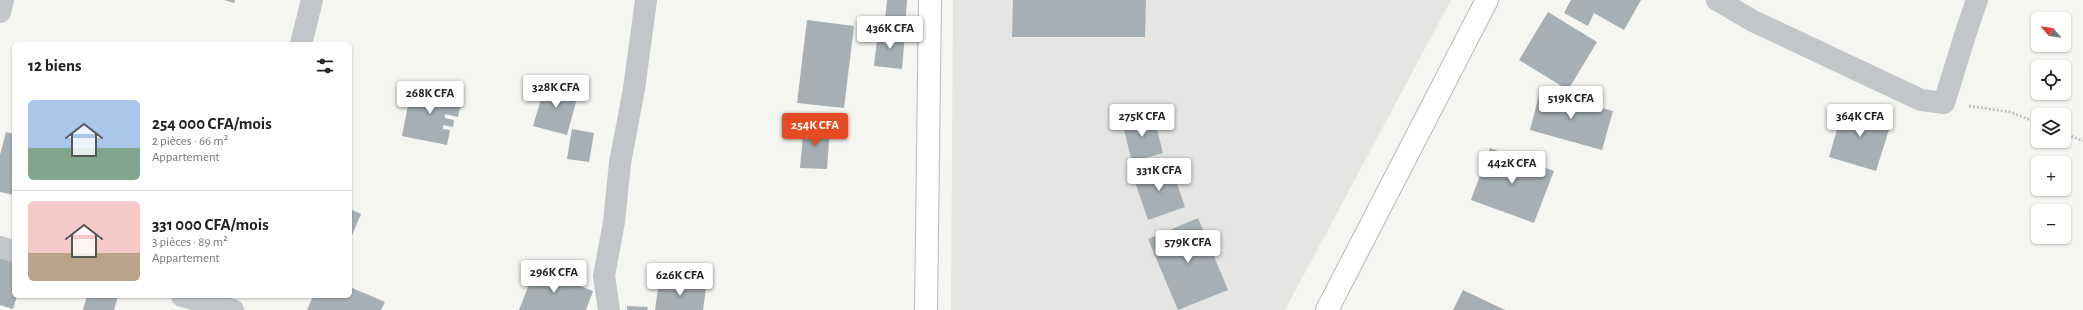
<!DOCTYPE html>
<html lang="fr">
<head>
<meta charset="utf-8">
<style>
	body { margin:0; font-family:"Alegreya Sans",sans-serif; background:#f6f6f6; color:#202124; height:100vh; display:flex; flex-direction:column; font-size:15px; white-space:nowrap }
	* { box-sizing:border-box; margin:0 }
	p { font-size:13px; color:#757577 }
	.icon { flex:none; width:22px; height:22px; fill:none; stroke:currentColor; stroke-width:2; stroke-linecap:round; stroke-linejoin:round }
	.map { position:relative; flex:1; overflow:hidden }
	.sheet { position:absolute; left:12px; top:42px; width:340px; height:256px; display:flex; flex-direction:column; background:#fff; border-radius:6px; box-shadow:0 1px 3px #0004 }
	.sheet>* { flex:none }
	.needle { width:26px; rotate:298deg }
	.fabs { position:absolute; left:2031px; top:12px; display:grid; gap:8px }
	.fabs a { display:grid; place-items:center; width:40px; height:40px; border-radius:6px; background:#fff; box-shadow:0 1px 3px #0004; font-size:20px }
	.price { position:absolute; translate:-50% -34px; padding:0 9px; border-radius:4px; background:#fff; color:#222; font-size:13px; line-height:26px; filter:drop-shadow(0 1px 2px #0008) }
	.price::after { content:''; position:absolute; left:50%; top:24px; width:12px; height:9px; margin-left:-6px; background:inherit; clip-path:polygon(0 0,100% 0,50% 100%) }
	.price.on { background:#e44b22; color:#fff }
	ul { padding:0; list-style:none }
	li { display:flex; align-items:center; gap:12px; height:100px; padding:0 16px }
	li+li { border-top:1px solid #e0e0e0 }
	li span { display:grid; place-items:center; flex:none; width:112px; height:80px; border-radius:6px; color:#555 }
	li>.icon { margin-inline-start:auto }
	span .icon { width:48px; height:48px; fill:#fffc; stroke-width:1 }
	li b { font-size:17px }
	h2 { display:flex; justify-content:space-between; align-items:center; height:48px; padding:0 16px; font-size:17px }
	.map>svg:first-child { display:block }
</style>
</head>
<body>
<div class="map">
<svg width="2083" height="310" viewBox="0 0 2083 310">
	<rect width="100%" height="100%" fill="#f5f5f1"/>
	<!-- built -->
	<polygon fill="#e5e6e4" points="953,0 1451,0 1285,310 951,310"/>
	<!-- building -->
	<g fill="#a6afb4">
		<polygon points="224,0 235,0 234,3"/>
		<polygon points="887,0 907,0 905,30 884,29"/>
		<polygon points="1013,0 1146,0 1145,37 1012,37"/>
		<polygon points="1571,0 1641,0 1624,30 1594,13 1588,26 1564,13"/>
		<polygon points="1548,12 1597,42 1568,90 1519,60"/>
		<polygon points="807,20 854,26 844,108 797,103"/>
		<polygon points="878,31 905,34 902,69 874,66"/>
		<polygon points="546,82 579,91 567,135 533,126"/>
		<polygon points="412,85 448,92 447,96 462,98 458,117 445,114 445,118 454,120 453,127 443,125 443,129 450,130 447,145 402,136"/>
		<polygon points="1540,91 1613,111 1602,150 1530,130"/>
		<polygon points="1844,106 1892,120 1876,171 1829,157"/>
		<polygon points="1153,114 1163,153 1132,162 1122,122"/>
		<polygon points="804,125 830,127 827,169 800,168"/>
		<polygon points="572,129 594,133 589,162 567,159"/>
		<polygon points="6,132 14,134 14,195 0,192 0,155"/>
		<polygon points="1490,148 1554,171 1534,223 1471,200"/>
		<polygon points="1170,163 1185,207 1148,220 1133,176"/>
		<polygon points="350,209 361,214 350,240"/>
		<polygon points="1198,218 1228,290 1178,310 1148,239"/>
		<polygon points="0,257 14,262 14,296 17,296 13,309 0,305"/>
		<polygon points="535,269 593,291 586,310 519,310"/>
		<polygon points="659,281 706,288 703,310 655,310"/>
		<polygon points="350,287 385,302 381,310 307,310 313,296 350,296"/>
		<polygon points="1463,290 1505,310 1453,310"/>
		<polygon points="87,296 118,296 114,310 83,310"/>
		<polygon points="627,306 648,307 647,310 627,310"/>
	</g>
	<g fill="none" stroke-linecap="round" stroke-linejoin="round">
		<defs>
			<g id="secondary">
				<polyline points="926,310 930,0"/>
				<polyline points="1327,310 1487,0"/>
			</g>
		</defs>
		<!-- secondary casing -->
		<use href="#secondary" stroke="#b4babe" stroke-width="24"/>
		<!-- path -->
		<g stroke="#bcbec0" stroke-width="2.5" stroke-dasharray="2 2" stroke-linecap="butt">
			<polyline points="1969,106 2010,112 2038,123"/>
			<polyline points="2064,133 2083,141"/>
		</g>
		<!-- minor -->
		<g stroke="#c2c6c9" stroke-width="22">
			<polyline points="1717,0 1753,21 1921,100 1944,103 1966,32 1977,0"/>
			<polyline points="0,12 3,0"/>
			<polyline points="301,44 312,0"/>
			<polyline points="0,247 14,251"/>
			<polyline points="182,296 233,310"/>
			<polyline points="609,310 604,276 614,222 620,163 634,89 646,0"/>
		</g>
		<!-- secondary -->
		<use href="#secondary" stroke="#fff" stroke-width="22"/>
	</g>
</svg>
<div class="fabs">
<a><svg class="needle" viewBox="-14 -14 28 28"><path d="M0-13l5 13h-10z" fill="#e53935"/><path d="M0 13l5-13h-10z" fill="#757577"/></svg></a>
<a><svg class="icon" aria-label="locate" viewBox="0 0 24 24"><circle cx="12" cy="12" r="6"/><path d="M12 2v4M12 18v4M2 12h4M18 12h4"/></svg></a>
<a><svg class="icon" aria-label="layers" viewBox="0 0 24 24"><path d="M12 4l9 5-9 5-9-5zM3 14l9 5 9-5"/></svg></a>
<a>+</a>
<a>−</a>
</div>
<b class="price" style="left:890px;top:50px">436K CFA</b>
<b class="price" style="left:556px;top:109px">328K CFA</b>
<b class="price" style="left:430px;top:115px">268K CFA</b>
<b class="price" style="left:1571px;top:120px">519K CFA</b>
<b class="price" style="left:1142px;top:138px">275K CFA</b>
<b class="price" style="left:1860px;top:138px">364K CFA</b>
<b class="price on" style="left:815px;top:147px">254K CFA</b>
<b class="price" style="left:1512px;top:185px">442K CFA</b>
<b class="price" style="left:1159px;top:192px">331K CFA</b>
<b class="price" style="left:1188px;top:264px">579K CFA</b>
<b class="price" style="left:554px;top:294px">296K CFA</b>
<b class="price" style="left:680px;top:297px">626K CFA</b>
<section class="sheet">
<h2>12 biens<svg class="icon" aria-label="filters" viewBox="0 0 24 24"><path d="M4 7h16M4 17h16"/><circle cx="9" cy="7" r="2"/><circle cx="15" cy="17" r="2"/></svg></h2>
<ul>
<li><span style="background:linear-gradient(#a9c7e8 60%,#7fa58c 0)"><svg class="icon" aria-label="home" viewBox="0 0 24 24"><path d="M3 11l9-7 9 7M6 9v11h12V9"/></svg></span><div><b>254 000 CFA/mois</b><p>2 pièces · 66 m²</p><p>Appartement</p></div></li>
<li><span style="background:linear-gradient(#f6c9c9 65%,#b9a48a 0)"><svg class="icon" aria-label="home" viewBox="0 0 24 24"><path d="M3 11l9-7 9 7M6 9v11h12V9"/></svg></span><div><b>331 000 CFA/mois</b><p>3 pièces · 89 m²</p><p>Appartement</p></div></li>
</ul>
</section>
</div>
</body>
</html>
